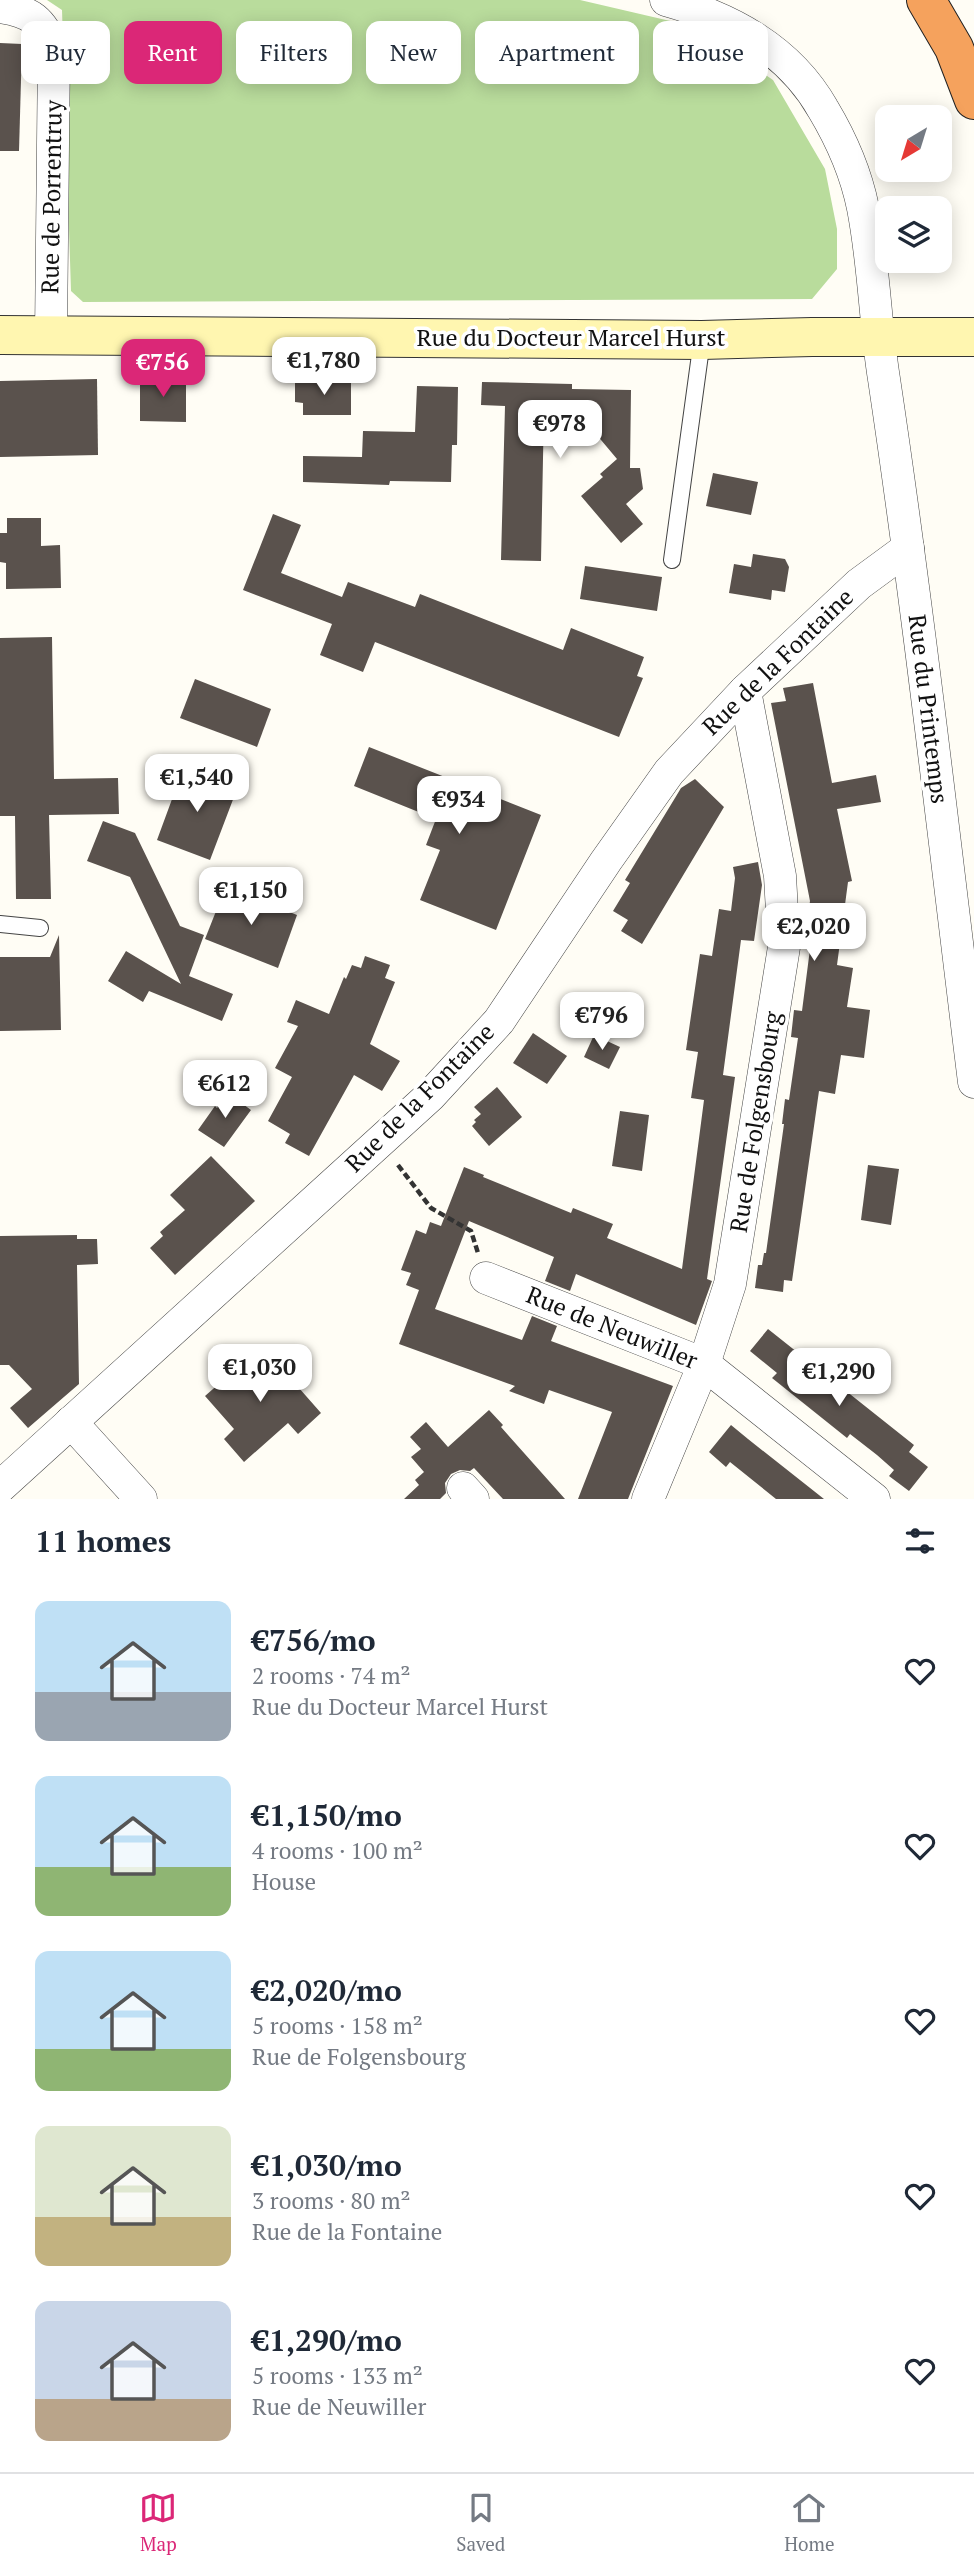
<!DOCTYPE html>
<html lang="en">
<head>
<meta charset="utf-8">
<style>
	body { margin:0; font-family:"PT Serif",serif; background:#f2f2f3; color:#1f2937; height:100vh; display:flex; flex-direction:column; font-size:26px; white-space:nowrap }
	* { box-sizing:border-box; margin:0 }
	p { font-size:23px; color:#747a83 }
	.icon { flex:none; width:38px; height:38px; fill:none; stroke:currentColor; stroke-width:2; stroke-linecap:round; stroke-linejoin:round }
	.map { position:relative; height:1499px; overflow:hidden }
	.sheet { display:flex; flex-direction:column; background:#fff; flex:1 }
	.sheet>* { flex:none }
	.banner { position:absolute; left:21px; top:21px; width:933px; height:63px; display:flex; gap:14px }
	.needle { width:46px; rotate:218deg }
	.fabs { position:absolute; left:875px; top:105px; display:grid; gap:14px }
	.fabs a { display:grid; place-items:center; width:77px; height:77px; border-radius:14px; background:#fff; box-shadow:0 4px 18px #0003; font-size:35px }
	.price { position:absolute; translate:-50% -60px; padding:0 16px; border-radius:14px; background:#fff; color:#222; font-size:23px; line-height:46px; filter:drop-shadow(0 2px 4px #0008) }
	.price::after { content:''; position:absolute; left:50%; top:42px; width:21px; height:16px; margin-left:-10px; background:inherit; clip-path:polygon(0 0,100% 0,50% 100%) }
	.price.active { background:#db2777; color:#fff }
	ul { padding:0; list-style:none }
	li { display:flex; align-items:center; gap:21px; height:175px; padding:0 35px }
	li span { display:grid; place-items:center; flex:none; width:196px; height:140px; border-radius:14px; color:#555 }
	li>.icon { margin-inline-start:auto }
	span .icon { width:84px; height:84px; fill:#fffc; stroke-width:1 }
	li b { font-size:30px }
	h2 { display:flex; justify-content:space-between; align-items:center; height:84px; padding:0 35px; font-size:30px }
	.pill { padding:0 24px; border-radius:14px; background:#fff; box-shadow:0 4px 18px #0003; font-size:24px; line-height:63px }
	.pill.active { background:#db2777; color:#fff }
	.tabs { display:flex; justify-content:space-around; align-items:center; height:98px; border-top:2px solid #e0e1e3; background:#fff; font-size:19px; color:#747a83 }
	.tabs a { display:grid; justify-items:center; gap:4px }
	.tabs .active { color:#db2777 }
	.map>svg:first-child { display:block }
</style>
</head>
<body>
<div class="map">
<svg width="974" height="1499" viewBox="0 0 974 1499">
	<rect width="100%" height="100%" fill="#fffdf5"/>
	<!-- forest -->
	<polygon fill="#b9dc9c" points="47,0 580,0 696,27 773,80 825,169 837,229 837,269 812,299 83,302 71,291 62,10"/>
	<!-- building -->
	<g fill="#5a524d">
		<polygon points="0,43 22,44 19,151 0,151"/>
		<polygon points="140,377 186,377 186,422 140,421"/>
		<polygon points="97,379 98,455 0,457 0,381"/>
		<polygon points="304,379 351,380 351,415 303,415 303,403 295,402 295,380"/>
		<polygon points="482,382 572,384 572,389 631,390 630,468 640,468 643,489 626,504 643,524 621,543 581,496 603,477 600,474 617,459 596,434 587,434 587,410 544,407 541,561 501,560 505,406 481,405"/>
		<polygon points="417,386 458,387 457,445 452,445 451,482 390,481 389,485 303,482 303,456 362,457 363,431 415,432"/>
		<polygon points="713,473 758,482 751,515 706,506"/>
		<polygon points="273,514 301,525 281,573 342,597 348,582 415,607 420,594 563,650 571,628 644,657 637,676 643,678 619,737 375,642 363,672 320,655 332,624 243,590"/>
		<polygon points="7,518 41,518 41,546 60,545 61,588 6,589 6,563 0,562 0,533 7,533"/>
		<polygon points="753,554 785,559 789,567 785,592 772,590 771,600 729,593 734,564 751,567"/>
		<polygon points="585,566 662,577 657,611 580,599"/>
		<polygon points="52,637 54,779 118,778 119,814 49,815 51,899 16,899 15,816 0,816 0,638"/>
		<polygon points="195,679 271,709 257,747 180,718"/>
		<polygon points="813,683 832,783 876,775 881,802 837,809 852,881 848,882 837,965 853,968 847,1007 870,1010 864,1058 841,1055 835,1094 819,1091 792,1281 784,1280 783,1292 755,1288 758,1265 762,1265 764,1253 766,1253 784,1124 782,1124 785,1099 789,1100 798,1038 791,1037 794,1010 802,1011 810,949 803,948 810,901 771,703 786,701 783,688"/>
		<polygon points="369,747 541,815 496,930 420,900 440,850 426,845 436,819 354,786"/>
		<polygon points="185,771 196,774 197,771 237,789 210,860 157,840 182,772"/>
		<polygon points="695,779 724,807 642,944 621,931 628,920 613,911 630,883 625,880 675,798 681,788"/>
		<polygon points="103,821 135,833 180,926 204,935 189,976 233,994 222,1021 149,991 143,1002 108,981 126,951 181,984 130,877 87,861"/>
		<polygon points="758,862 762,885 754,941 741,940 723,1075 735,1077 707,1279 712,1281 696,1325 576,1274 570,1291 545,1281 554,1257 469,1221 435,1309 522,1340 532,1316 557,1326 551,1341 673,1386 628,1499 578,1499 612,1412 549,1390 544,1404 509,1391 515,1386 399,1344 419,1290 406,1285 411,1273 401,1270 416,1230 426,1234 430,1222 441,1226 464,1167 484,1175 483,1177 571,1213 573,1208 613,1224 607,1238 682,1269 704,1100 691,1098 698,1052 686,1050 700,954 712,956 719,909 731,911 735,878 733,867"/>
		<polygon points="226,886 297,915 278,968 205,939"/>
		<polygon points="59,935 61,1030 0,1031 0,957 50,957"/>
		<polygon points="365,956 390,965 385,978 395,982 370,1044 400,1061 382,1091 354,1075 309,1156 285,1143 290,1134 268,1121 292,1077 275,1068 298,1026 287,1022 296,1000 329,1014 344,977 346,979 352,965 361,968"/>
		<polygon points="533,1033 567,1056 547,1084 513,1063"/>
		<polygon points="594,1035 620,1047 609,1069 584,1057"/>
		<polygon points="497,1087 522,1117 489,1146 472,1126 476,1122 474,1120 481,1114 474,1107"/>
		<polygon points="228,1093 251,1110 224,1147 198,1130 215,1106 217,1108"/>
		<polygon points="620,1111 649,1115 642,1171 612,1166"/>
		<polygon points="211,1156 255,1201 175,1275 150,1248 163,1236 160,1232 185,1210 170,1195"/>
		<polygon points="868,1165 899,1169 891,1225 861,1220"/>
		<polygon points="77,1235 77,1239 97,1239 98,1264 77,1265 79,1384 28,1428 10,1408 32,1389 9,1365 0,1365 0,1236"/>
		<polygon points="768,1329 914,1445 909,1452 928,1467 909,1491 889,1476 894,1470 877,1455 850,1434 847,1438 772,1378 777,1373 750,1351"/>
		<polygon points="262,1346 321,1413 298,1434 288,1423 244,1462 224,1439 234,1429 205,1396"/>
		<polygon points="489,1410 503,1425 501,1427 565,1499 503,1499 474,1468 470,1471 460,1470 451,1474 445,1483 446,1493 440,1499 404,1499 419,1485 415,1480 424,1472 411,1457 421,1449 410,1437 426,1422 448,1447"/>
		<polygon points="731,1425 748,1439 824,1499 776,1499 730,1462 726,1467 709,1452"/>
	</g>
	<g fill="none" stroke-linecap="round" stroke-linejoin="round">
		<defs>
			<g id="lane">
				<polyline points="672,560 702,340"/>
				<polyline points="0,924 40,928"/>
			</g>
			<g id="street">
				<path d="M666,0C730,18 789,49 823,109C841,139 856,173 863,208C874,264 875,323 884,379C919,613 945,848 974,1082"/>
				<path d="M0,7C33,12 40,20 54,48L51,336"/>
				<polyline points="486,1278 704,1364 874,1499"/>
				<polyline points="71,1422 141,1499"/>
				<polyline points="0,1487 430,1096 499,1021 606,861 669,772 745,691 859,584 908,548"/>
				<polyline points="463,1488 473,1499"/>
				<polyline points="648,1499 704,1364 730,1284 784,947 780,876 745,691"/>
			</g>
			<polyline id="secondary" points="0,335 702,340 812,337 974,337"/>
			<polyline id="highway" points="926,0 954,48 974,100"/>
		</defs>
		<!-- lane casing -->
		<use href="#lane" stroke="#444" stroke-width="18"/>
		<!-- street casing -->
		<use href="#street" stroke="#444" stroke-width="33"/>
		<!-- secondary casing -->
		<use href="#secondary" stroke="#333" stroke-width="40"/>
		<!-- highway casing -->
		<use href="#highway" stroke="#222" stroke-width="40"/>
		<!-- path -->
		<polyline stroke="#333" stroke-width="4.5" stroke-dasharray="7 3.5" stroke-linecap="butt" points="398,1165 431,1208 471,1231 478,1253"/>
		<!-- lane -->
		<use href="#lane" stroke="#fff" stroke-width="16"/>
		<!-- street -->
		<use href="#street" stroke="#fff" stroke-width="32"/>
		<!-- secondary -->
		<use href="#secondary" stroke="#fff6b0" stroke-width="38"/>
		<!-- highway -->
		<use href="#highway" stroke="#f5a25d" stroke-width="38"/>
	</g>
	<g text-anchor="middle" stroke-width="7" stroke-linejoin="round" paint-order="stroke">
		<!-- street labels -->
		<g font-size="24" fill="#111" stroke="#fff">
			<text transform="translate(52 197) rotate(-89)" y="8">Rue de Porrentruy</text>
			<text x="571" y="346">Rue du Docteur Marcel Hurst</text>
			<text transform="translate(778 662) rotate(-44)" y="8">Rue de la Fontaine</text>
			<text transform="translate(928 709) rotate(83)" y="8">Rue du Printemps</text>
			<text transform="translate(420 1098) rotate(-45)" y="8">Rue de la Fontaine</text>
			<text transform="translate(756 1122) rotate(-81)" y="8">Rue de Folgensbourg</text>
			<text transform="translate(612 1328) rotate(22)" y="8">Rue de Neuwiller</text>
		</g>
	</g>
</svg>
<div class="fabs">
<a><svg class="needle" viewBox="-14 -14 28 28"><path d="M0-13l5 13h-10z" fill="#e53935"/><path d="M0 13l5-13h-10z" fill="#747a83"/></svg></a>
<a><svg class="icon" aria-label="layers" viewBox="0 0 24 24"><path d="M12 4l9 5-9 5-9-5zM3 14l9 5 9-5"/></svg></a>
</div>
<b class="price" style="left:324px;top:397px">€1,780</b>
<b class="price active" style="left:163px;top:399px">€756</b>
<b class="price" style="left:560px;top:460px">€978</b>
<b class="price" style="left:197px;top:814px">€1,540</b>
<b class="price" style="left:459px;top:836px">€934</b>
<b class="price" style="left:251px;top:927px">€1,150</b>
<b class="price" style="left:814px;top:963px">€2,020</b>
<b class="price" style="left:602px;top:1052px">€796</b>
<b class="price" style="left:225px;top:1120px">€612</b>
<b class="price" style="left:260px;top:1404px">€1,030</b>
<b class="price" style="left:839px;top:1408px">€1,290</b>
<div class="banner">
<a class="pill">Buy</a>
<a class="pill active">Rent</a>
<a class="pill">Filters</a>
<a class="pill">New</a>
<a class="pill">Apartment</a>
<a class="pill">House</a>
</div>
</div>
<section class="sheet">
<h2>11 homes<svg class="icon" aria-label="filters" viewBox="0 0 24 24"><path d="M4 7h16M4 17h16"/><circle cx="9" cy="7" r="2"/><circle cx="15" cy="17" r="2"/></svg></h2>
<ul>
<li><span style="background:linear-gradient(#bfe0f5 65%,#9aa5b1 0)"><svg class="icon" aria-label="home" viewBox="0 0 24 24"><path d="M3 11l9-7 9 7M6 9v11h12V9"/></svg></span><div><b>€756/mo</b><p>2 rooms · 74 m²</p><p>Rue du Docteur Marcel Hurst</p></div><svg class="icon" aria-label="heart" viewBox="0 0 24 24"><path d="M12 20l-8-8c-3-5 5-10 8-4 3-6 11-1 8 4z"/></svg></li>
<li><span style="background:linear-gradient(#bfe0f5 65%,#8fb573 0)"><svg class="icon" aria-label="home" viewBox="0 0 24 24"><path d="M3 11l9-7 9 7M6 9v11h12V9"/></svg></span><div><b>€1,150/mo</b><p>4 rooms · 100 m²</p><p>House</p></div><svg class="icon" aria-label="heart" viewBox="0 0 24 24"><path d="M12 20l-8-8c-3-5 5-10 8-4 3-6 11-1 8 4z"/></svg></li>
<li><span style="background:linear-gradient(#bfe0f5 70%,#8fb573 0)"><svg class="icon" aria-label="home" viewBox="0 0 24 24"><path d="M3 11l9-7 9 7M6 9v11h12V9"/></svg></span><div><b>€2,020/mo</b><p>5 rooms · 158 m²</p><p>Rue de Folgensbourg</p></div><svg class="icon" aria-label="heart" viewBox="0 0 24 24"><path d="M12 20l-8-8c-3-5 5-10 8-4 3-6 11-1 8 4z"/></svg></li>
<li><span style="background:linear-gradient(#dfe7d0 65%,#c2b280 0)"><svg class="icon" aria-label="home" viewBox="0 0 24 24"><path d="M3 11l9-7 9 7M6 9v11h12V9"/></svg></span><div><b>€1,030/mo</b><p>3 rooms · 80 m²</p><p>Rue de la Fontaine</p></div><svg class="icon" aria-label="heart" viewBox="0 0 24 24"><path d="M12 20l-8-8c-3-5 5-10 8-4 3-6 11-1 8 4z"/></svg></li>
<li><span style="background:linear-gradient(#c9d6e8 70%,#b9a48a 0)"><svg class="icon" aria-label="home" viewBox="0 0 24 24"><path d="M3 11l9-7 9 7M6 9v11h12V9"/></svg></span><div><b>€1,290/mo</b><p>5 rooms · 133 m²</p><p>Rue de Neuwiller</p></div><svg class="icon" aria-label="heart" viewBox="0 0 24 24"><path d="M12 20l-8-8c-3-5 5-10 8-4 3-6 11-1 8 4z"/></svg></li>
</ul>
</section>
<nav class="tabs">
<a class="active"><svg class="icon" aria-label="map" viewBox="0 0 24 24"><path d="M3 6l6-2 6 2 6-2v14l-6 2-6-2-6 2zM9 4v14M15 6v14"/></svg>Map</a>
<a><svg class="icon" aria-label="saved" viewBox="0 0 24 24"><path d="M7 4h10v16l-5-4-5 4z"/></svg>Saved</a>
<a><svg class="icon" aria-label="home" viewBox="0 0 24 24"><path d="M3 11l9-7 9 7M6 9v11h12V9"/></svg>Home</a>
</nav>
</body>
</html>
